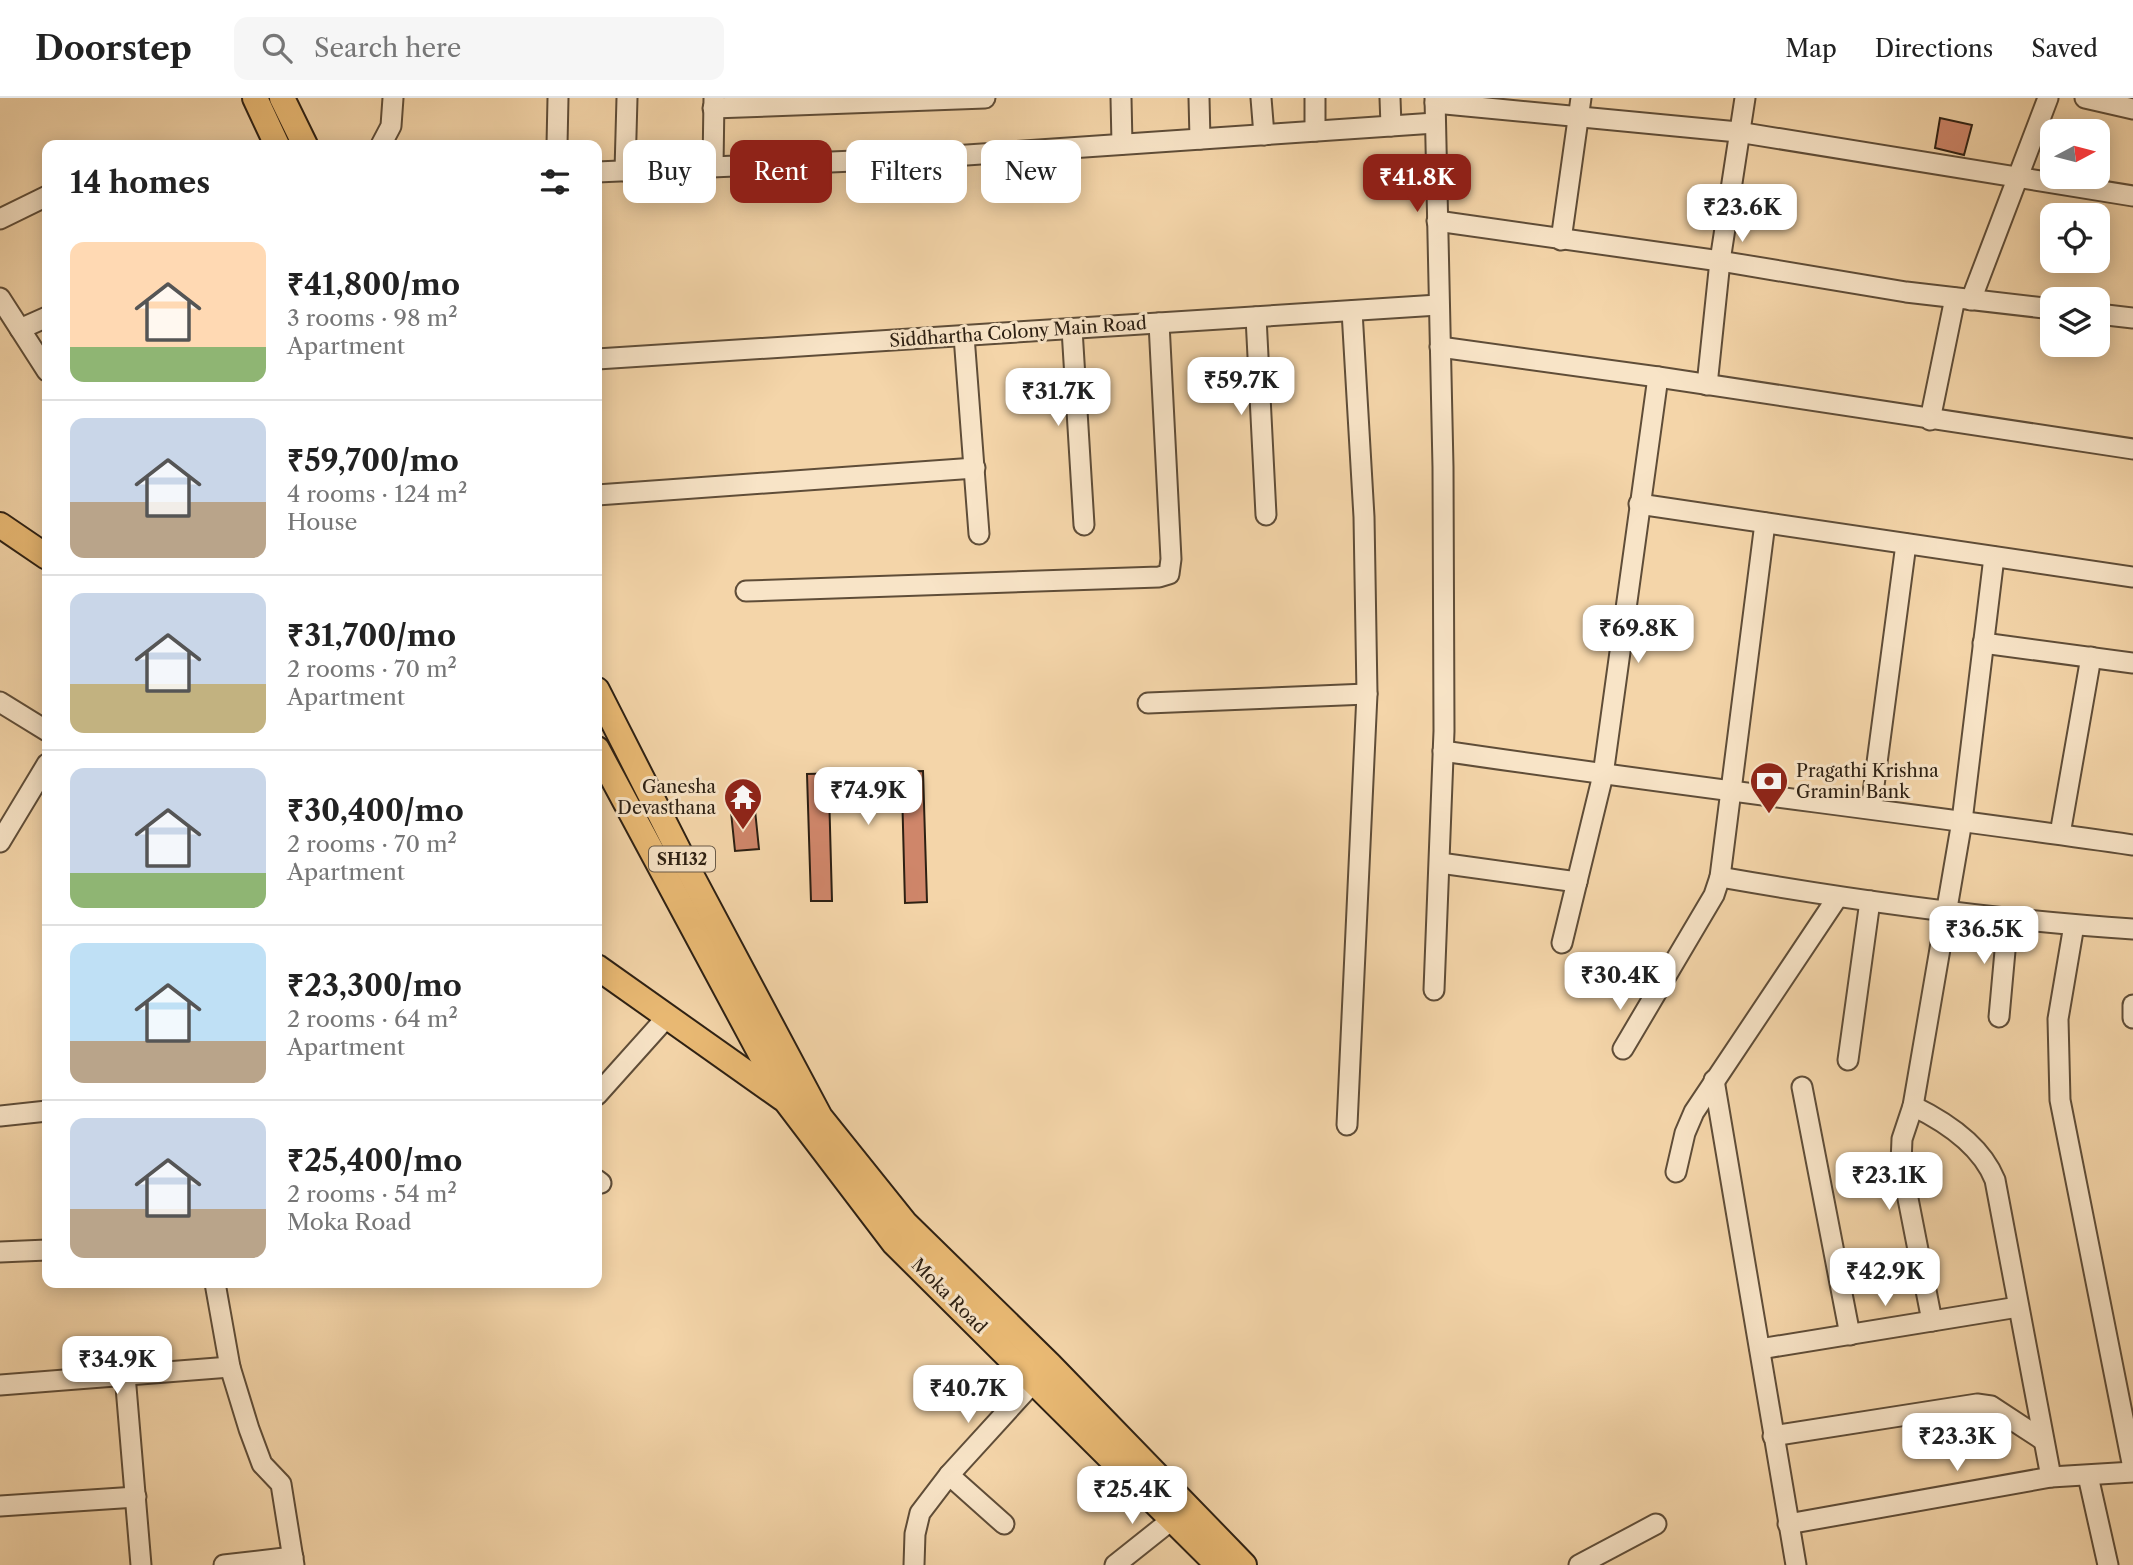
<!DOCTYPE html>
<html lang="en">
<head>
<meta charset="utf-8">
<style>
	body { margin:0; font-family:"Libre Caslon Text",serif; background:#f6f6f6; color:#222; height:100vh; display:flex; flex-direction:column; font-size:26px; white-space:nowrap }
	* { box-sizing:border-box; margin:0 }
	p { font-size:23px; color:#767676 }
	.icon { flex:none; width:38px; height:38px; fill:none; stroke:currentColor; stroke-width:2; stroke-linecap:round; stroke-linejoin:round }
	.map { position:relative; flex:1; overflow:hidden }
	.drawer { position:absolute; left:42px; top:42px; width:560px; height:1148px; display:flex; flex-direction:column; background:#fff; border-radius:14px; box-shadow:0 4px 18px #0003 }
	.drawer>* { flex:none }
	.guide { position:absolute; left:623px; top:42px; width:665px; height:63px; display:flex; gap:14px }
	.needle { width:46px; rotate:83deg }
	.fabs { position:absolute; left:2040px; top:21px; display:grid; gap:14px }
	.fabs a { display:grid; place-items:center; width:70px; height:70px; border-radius:14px; background:#fff; box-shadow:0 4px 18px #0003; font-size:35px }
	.price { position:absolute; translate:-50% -60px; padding:0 16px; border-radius:14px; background:#fff; color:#222; font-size:23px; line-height:46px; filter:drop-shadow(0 2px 4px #0008) }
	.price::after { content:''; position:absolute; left:50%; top:42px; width:21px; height:16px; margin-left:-10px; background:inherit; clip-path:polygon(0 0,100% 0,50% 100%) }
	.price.current { background:#8f2418; color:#fff }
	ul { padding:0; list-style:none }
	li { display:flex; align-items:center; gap:21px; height:175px; padding:0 28px }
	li+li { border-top:2px solid #e0e0e0 }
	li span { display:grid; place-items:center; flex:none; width:196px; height:140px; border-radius:14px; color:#555 }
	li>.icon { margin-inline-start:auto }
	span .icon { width:84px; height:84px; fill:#fffc; stroke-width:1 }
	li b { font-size:30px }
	h2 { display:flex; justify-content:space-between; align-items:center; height:84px; padding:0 28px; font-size:30px }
	.chip { padding:0 24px; border-radius:14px; background:#fff; box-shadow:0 4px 18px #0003; font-size:24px; line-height:63px }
	.chip.current { background:#8f2418; color:#fff }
	header { display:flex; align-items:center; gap:42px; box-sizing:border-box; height:98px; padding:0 35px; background:#fff; border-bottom:2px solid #e0e0e0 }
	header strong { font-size:33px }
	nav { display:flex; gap:38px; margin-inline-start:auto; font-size:24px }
	.search { width:490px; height:63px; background:#f6f6f6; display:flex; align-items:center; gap:18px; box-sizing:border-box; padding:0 24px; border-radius:14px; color:#767676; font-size:26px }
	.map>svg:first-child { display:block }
</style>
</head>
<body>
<header>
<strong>Doorstep</strong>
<div class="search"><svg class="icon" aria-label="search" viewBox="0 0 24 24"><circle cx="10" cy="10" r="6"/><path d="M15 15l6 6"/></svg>Search here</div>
<nav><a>Map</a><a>Directions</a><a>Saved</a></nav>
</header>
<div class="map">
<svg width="2133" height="1467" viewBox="0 0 2133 1467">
	<rect width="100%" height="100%" fill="#f4d5a9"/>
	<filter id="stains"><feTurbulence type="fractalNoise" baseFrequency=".00286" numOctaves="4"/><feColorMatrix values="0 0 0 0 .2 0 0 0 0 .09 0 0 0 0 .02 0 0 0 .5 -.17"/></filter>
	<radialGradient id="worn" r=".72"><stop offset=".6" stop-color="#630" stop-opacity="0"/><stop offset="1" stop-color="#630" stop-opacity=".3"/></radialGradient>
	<!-- building -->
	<g fill="#cf866a" stroke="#2d2013" stroke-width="2">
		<polygon points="1940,20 1972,27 1964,57 1935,50"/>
		<polygon points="923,673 927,804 905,805 902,691 829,693 832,803 811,803 807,676"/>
		<polygon points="755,712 759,751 735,753 731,714"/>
	</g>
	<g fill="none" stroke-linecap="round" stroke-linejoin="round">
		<defs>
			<g id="minor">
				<polyline points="1121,0 1122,46"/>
				<polyline points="1199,0 1200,41"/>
				<polyline points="1261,0 1264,37"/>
				<polyline points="1315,0 1315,33"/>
				<polyline points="1390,0 1391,28"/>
				<polyline points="2085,0 2133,11"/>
				<polyline points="1435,5 1738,34 2133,98"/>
				<polyline points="713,10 985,0"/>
				<polyline points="381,47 391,28 393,0"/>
				<polyline points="557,47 558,0"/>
				<polyline points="713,69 714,0"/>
				<polyline points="625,73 627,0"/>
				<polyline points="597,74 923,60 1435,25"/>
				<polyline points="0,121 47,98"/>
				<polyline points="1437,123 1720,163 1906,194 2053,211"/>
				<polyline points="1561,142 1581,0"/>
				<polyline points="0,200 47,273"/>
				<polyline points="1971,202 2048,0"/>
				<polyline points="2098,216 2133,220"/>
				<polyline points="1256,219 1266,417"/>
				<polyline points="20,231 47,219"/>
				<polyline points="1072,231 1084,427"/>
				<polyline points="964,238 979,436"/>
				<polyline points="1440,249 1658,279 2133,351"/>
				<polyline points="597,261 1438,207"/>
				<polyline points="1707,287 1720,163 1745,0"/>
				<polyline points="1930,322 1955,200"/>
				<polyline points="597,397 975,370"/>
				<polyline points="1639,406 2133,479"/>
				<polyline points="746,493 1159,479 1169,476 1171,461 1159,225"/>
				<polyline points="1983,545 2133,565"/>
				<polyline points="0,604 47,633"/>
				<polyline points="1148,605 1367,596"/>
				<path d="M1443,653C1672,687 1903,714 2133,747"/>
				<polyline points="1871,710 1906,446"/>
				<polyline points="2060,736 2091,559"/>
				<polyline points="0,744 47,666"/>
				<polyline points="1440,765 1577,784"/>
				<path d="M1720,779C1857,803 1995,822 2133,831"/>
				<polyline points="2074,827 2058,921 2060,1002 2133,1370"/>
				<polyline points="1562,845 1603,677 1658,279"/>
				<polyline points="1434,892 1444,633 1443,369 1435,0"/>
				<polyline points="2133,907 2133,920"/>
				<polyline points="1999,919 2008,820"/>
				<polyline points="1623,951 1714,797 1720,779 1765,425"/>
				<polyline points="1848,962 1870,803"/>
				<polyline points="1714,982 1796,1467"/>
				<polyline points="1802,989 1850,1237"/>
				<polyline points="597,997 666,920"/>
				<path d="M1913,1008C1946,1024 1981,1047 1995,1082L2051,1379"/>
				<polyline points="0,1018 47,1013"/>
				<polyline points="1347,1027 1367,596 1364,419 1352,213"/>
				<polyline points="1676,1074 1685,1035 1694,1014 1837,800"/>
				<polyline points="597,1082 601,1085"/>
				<polyline points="0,1154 47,1152"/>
				<polyline points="215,1185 230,1269 249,1331 262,1366 281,1386 294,1467"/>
				<polyline points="1932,1223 1901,1065 1902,1041 1913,1008 1962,723 1994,459"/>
				<polyline points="1760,1251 2018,1209"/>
				<polyline points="125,1277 141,1467"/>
				<polyline points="0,1287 230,1269"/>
				<polyline points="1773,1338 1977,1306 1991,1308 2043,1342"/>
				<polyline points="949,1377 1004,1426"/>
				<polyline points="2088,1378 2108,1467"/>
				<polyline points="0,1408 136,1399"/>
				<polyline points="1788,1426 2051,1379 2133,1374"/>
				<polyline points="224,1467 293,1459"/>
				<polyline points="914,1467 915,1436 920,1415 949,1377 1042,1275"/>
				<polyline points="1115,1467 1174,1420"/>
				<polyline points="1579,1467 1656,1426"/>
			</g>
			<g id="major">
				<polyline points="255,0 277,47"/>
				<polyline points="282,0 305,47"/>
				<polyline points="0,427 47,459"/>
				<polyline points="597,592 688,771 820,1019 905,1125 1050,1267 1244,1467"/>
				<polyline points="597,651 786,1003 894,1145 1218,1467"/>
				<polyline points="597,869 782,1000"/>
			</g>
		</defs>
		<!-- minor casing -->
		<use href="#minor" stroke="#5f4d38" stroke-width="23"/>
		<!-- major casing -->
		<use href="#major" stroke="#2d2013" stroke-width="28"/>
		<!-- minor -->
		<use href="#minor" stroke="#f8e4c7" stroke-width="19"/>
		<!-- major -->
		<use href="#major" stroke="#eaba74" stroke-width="24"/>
	</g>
	<!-- icons -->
	<defs>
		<symbol id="bank-pin" viewBox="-11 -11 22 30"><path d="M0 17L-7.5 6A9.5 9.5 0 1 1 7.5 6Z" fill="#8f2418" stroke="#f8e4c7"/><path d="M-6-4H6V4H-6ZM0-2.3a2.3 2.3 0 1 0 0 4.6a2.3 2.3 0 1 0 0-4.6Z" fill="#fff"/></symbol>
		<symbol id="temple-pin" viewBox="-11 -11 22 30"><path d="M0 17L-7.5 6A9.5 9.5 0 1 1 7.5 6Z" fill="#8f2418" stroke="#f8e4c7"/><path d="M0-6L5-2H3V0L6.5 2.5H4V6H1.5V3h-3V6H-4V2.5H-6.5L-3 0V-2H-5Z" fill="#fff"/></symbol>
	</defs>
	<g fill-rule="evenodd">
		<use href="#bank-pin" x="1747" y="661" width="44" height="60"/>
		<use href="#temple-pin" x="721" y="677" width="44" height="60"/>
	</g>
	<g text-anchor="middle" stroke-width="6" stroke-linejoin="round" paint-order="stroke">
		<!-- shield labels -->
		<rect fill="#f8e4c7" stroke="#6a5b49" stroke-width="2" x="649" y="748.5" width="66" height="25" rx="5"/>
		<g font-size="16" font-weight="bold" fill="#2d2013">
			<text x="682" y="767">SH132</text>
		</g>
		<!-- street labels -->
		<g font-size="18" fill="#2d2013" stroke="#f8e4c7">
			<text transform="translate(1018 234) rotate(-4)" y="6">Siddhartha Colony Main Road</text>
			<text transform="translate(949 1198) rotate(45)" y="6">Moka Road</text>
		</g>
		<!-- poi labels -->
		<g font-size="18" fill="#2d2013" stroke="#f8e4c7" text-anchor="start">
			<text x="1796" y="679">Pragathi Krishna<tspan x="1796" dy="21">Gramin Bank</tspan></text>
			<text x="716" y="695" text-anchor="end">Ganesha<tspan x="716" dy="21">Devasthana</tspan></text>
		</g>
	</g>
	<rect width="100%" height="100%" filter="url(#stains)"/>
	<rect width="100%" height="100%" fill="url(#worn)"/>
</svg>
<div class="fabs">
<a><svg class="needle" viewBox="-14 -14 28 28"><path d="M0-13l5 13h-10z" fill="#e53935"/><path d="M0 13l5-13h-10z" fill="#767676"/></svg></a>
<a><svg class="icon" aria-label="locate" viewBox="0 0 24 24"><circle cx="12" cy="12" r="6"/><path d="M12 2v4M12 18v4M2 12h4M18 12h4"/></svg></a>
<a><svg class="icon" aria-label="layers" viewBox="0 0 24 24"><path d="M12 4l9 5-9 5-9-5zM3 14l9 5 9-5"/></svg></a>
</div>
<b class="price current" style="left:1417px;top:116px">₹41.8K</b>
<b class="price" style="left:1742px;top:146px">₹23.6K</b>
<b class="price" style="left:1241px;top:319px">₹59.7K</b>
<b class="price" style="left:1058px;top:330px">₹31.7K</b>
<b class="price" style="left:1638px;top:567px">₹69.8K</b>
<b class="price" style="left:868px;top:729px">₹74.9K</b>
<b class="price" style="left:1984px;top:868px">₹36.5K</b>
<b class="price" style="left:1620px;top:914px">₹30.4K</b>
<b class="price" style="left:1889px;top:1114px">₹23.1K</b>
<b class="price" style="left:1885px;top:1210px">₹42.9K</b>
<b class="price" style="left:117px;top:1298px">₹34.9K</b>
<b class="price" style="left:968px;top:1327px">₹40.7K</b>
<b class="price" style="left:1957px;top:1375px">₹23.3K</b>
<b class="price" style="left:1132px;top:1428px">₹25.4K</b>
<div class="guide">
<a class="chip">Buy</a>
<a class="chip current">Rent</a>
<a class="chip">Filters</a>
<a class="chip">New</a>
</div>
<section class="drawer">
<h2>14 homes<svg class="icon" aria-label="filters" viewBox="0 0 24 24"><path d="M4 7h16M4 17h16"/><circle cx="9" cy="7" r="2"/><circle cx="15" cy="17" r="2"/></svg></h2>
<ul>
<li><span style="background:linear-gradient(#ffd9b3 75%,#8fb573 0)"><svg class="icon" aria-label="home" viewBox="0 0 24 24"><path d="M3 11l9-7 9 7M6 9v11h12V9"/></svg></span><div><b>₹41,800/mo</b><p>3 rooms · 98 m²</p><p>Apartment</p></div></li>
<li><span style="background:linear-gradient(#c9d6e8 60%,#b9a48a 0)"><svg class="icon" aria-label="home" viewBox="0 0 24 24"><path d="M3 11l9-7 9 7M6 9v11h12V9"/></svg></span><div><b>₹59,700/mo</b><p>4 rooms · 124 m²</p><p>House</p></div></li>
<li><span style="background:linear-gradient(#c9d6e8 65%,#c2b280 0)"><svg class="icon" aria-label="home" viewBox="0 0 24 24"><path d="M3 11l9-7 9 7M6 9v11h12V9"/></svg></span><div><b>₹31,700/mo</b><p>2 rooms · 70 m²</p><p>Apartment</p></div></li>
<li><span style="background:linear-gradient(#c9d6e8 75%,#8fb573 0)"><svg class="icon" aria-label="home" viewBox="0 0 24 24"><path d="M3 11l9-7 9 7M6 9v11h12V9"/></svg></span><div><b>₹30,400/mo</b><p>2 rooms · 70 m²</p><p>Apartment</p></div></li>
<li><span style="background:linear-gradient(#bfe0f5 70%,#b9a48a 0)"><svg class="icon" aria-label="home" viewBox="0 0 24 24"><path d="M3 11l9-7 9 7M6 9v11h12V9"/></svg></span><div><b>₹23,300/mo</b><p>2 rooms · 64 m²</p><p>Apartment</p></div></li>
<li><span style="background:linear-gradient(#c9d6e8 65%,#b9a48a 0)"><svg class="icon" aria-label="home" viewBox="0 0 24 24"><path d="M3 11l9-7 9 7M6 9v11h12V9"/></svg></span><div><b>₹25,400/mo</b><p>2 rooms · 54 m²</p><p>Moka Road</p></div></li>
</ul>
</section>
</div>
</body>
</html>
